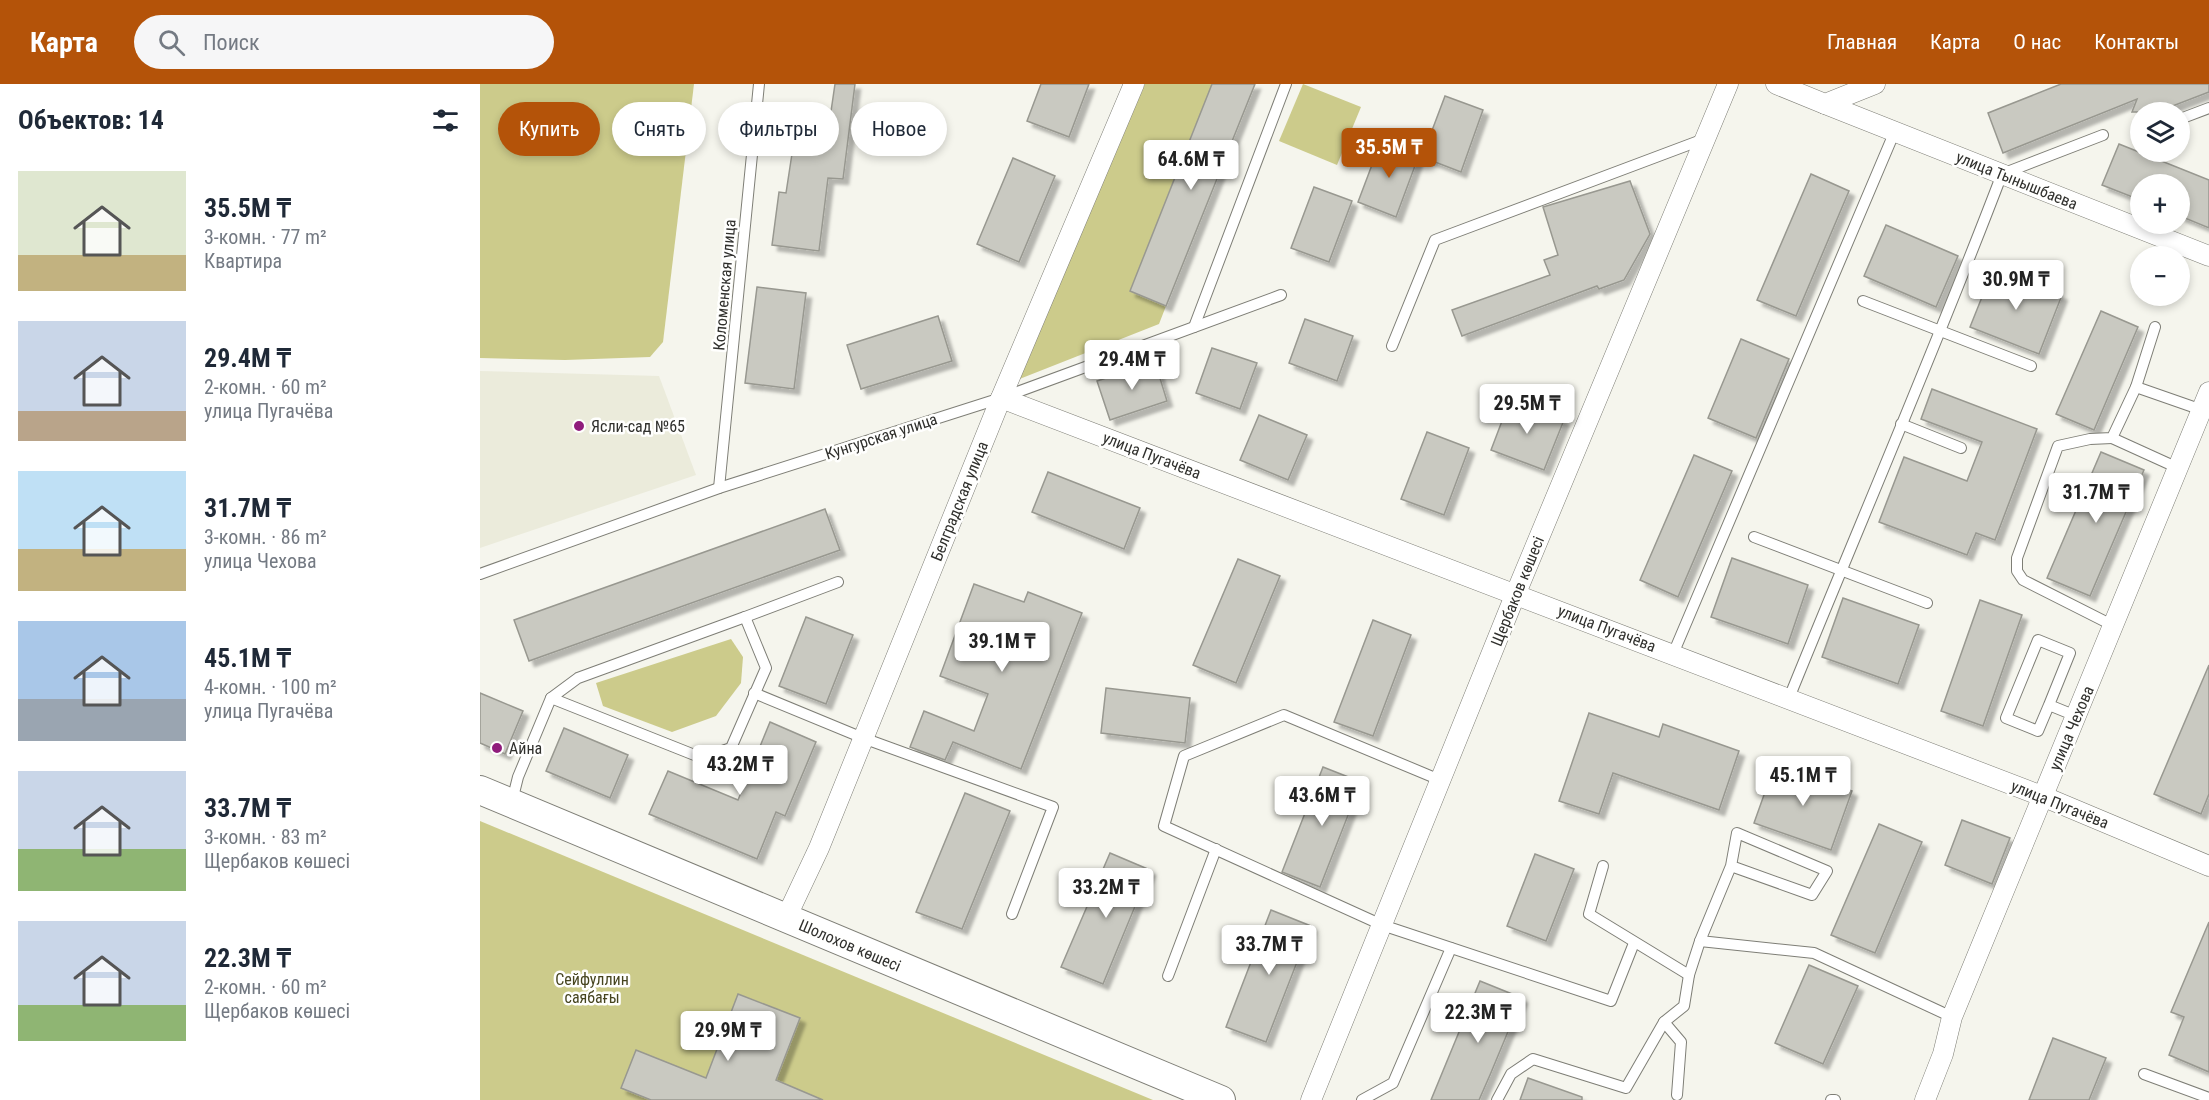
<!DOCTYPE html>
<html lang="ru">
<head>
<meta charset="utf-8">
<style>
	body { margin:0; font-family:"Roboto Condensed",sans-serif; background:#f6f6f7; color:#1f2937; height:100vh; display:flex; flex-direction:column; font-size:22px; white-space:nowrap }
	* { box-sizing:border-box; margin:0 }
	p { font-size:20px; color:#747a83 }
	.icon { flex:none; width:33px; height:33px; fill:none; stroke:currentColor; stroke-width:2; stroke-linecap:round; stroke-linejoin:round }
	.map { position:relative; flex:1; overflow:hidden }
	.drawer { display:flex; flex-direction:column; background:#fff; width:480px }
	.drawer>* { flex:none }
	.banner { position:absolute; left:18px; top:18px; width:570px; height:54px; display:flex; gap:12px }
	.controls { position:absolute; left:1650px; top:18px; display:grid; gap:12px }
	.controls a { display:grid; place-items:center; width:60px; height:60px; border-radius:50%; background:#fff; box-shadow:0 3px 9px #0003; font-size:30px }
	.price { position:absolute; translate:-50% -51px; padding:0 14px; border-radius:6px; background:#fff; color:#222; font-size:20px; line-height:39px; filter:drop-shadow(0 2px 3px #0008) }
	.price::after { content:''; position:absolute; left:50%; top:36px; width:18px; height:14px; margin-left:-9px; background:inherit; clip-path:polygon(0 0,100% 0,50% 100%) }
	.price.active { background:#b45309; color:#fff }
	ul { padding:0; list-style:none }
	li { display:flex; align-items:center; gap:18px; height:150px; padding:0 18px }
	li span { display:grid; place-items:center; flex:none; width:168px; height:120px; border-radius:0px; color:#555 }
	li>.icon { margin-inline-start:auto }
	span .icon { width:72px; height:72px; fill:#fffc; stroke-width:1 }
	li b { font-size:26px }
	h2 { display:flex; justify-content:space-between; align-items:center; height:72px; padding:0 18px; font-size:26px }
	.pill { padding:0 21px; border-radius:27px; background:#fff; box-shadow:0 3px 9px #0003; font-size:21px; line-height:54px }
	.pill.active { background:#b45309; color:#fff }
	header { display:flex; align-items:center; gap:36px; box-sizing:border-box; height:84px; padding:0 30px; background:#b45309; color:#fff }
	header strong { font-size:28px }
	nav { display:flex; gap:33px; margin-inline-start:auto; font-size:21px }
	.search { width:420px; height:54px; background:#f6f6f7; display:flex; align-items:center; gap:15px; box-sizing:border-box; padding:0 21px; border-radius:33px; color:#747a83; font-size:22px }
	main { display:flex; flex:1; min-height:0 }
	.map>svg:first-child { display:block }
</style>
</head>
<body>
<header>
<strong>Карта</strong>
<div class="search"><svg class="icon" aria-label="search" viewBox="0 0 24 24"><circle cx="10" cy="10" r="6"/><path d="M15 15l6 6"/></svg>Поиск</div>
<nav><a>Главная</a><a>Карта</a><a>О нас</a><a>Контакты</a></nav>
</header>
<main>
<section class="drawer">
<h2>Объектов: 14<svg class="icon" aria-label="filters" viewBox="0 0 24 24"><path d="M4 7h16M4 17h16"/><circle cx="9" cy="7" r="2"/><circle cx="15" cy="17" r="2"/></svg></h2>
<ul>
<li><span style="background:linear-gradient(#dfe7d0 70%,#c2b280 0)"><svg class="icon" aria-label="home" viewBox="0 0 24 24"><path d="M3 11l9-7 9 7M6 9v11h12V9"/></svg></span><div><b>35.5M ₸</b><p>3-комн. · 77 m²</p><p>Квартира</p></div></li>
<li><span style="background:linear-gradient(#c9d6e8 75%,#b9a48a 0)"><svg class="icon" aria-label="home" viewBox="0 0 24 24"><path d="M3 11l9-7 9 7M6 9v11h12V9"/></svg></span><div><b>29.4M ₸</b><p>2-комн. · 60 m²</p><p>улица Пугачёва</p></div></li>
<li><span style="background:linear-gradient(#bfe0f5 65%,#c2b280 0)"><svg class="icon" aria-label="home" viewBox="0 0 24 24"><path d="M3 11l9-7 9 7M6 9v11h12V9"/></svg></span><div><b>31.7M ₸</b><p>3-комн. · 86 m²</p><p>улица Чехова</p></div></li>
<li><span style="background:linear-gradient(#a9c7e8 65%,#9aa5b1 0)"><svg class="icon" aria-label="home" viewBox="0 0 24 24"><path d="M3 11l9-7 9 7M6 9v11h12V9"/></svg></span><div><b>45.1M ₸</b><p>4-комн. · 100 m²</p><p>улица Пугачёва</p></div></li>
<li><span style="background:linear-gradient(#c9d6e8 65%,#8fb573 0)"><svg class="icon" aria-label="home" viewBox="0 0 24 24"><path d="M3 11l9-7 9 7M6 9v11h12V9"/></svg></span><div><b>33.7M ₸</b><p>3-комн. · 83 m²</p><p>Щербаков көшесі</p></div></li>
<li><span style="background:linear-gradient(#c9d6e8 70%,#8fb573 0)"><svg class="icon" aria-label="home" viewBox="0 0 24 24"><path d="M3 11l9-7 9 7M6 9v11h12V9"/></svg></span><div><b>22.3M ₸</b><p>2-комн. · 60 m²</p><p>Щербаков көшесі</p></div></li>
</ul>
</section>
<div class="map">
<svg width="1729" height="1016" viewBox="0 0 1729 1016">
	<defs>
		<filter id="shadow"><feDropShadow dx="5.5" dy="5.5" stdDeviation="1.5" flood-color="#0004"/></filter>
	</defs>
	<rect width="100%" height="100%" fill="#f5f5ed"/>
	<!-- built -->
	<polygon fill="#ebebdb" points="0,287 179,292 216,391 0,464"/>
	<!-- green -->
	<g fill="#cccb8b">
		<polygon points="0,0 214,0 183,258 170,273 85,276 0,274"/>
		<polygon points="665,0 732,0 650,207 686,222 679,240 537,296"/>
		<polygon points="823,0 881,23 857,81 799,57"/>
		<polygon points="251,555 263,573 261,599 236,632 192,648 123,622 116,599"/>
		<polygon points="0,737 673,1016 0,1016"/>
	</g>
	<!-- building -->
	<g fill="#c9c9c1" stroke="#989890" stroke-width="1.5" filter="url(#shadow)">
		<polygon points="355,0 375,0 363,95 348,94 339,167 292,161 299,108 306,109 317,37 349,41"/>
		<polygon points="561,0 609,0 589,53 547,37"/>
		<polygon points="732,0 775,0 686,222 650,207"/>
		<polygon points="1581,0 1729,0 1729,8 1677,28 1652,28 1657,15 1523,69 1508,29"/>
		<polygon points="965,12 1003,26 981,88 942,73"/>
		<polygon points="901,57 939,71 916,133 878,118"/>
		<polygon points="1639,60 1729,96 1729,144 1700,132 1700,100 1660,100 1660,116 1622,101"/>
		<polygon points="533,74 575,92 539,178 497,160"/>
		<polygon points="1331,90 1369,107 1316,232 1277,216"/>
		<polygon points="1150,97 1170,150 1144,196 1119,205 1117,202 982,252 972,226 1070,191 1064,176 1078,171 1063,123"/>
		<polygon points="834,103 872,117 849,178 811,164"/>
		<polygon points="1406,141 1478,172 1456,223 1384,192"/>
		<polygon points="1514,183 1582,211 1559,270 1490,243"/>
		<polygon points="277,203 326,209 314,305 265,299"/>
		<polygon points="1621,227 1658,243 1614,346 1576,330"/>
		<polygon points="458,232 472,277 381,305 367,261"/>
		<polygon points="825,235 873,252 857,297 809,279"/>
		<polygon points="1261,255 1309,275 1276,354 1228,334"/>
		<polygon points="732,264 777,279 760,325 716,309"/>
		<polygon points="675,278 687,317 630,336 617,297"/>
		<polygon points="1452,305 1557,345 1515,456 1496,449 1487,471 1399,438 1424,373 1487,397 1502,358 1441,335"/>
		<polygon points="1030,316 1084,336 1064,386 1011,366"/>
		<polygon points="779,331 827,351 808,396 760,376"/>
		<polygon points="947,348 989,364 964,431 921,415"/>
		<polygon points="1621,368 1664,386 1610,512 1567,494"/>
		<polygon points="1214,371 1252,387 1198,513 1160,496"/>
		<polygon points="568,388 660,424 644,465 552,428"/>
		<polygon points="345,425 360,466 49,577 34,536"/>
		<polygon points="1252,474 1328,501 1308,560 1231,533"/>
		<polygon points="758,475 800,492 756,599 713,581"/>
		<polygon points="494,500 544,518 548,508 602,529 541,685 473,658 465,676 430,663 444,627 494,647 508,610 460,592"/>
		<polygon points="1363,514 1439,541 1418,600 1342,573"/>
		<polygon points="1500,516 1542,531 1503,642 1461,627"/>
		<polygon points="326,533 373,551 346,620 299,602"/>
		<polygon points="893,536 931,551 893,652 854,638"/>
		<polygon points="1729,581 1729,710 1721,730 1674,710"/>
		<polygon points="626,604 710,614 705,659 621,649"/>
		<polygon points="0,609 43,627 25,670 0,659"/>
		<polygon points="1109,629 1179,653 1183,640 1259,667 1239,726 1133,689 1119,730 1079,717"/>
		<polygon points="290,638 336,658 305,732 296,728 277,775 169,730 188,687 258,716"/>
		<polygon points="84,644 148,671 130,714 66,687"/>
		<polygon points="1295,680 1372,707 1351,766 1274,739"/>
		<polygon points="843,683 881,698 840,803 802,788"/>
		<polygon points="485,709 530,727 482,845 436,828"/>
		<polygon points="1482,736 1530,754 1512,800 1465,781"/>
		<polygon points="1399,740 1442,758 1395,869 1351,851"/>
		<polygon points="630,769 670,786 623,900 581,883"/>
		<polygon points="1055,770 1094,785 1066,857 1027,842"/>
		<polygon points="791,826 831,842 786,958 746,943"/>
		<polygon points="1729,838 1729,988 1689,971 1704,933 1691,928"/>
		<polygon points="1329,881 1378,902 1343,980 1295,959"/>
		<polygon points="1000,897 1042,914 1010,991 999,1016 951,1016"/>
		<polygon points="258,910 320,934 296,996 343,1016 171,1016 141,1004 156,966 226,994"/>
		<polygon points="1573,954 1626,974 1609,1016 1549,1016"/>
		<polygon points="1048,994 1102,1013 1102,1016 1040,1016"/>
	</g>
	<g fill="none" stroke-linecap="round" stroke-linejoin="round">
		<defs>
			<g id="service">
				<polyline points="1700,35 1729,24"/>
				<polyline points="1383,217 1551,282"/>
				<polyline points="714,243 806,0"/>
				<polyline points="912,262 955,156 1224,55"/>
				<polyline points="1656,303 1722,326"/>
				<polyline points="1421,340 1481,364"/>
				<polyline points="1632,354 1698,384"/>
				<polyline points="239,404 279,0"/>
				<polyline points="1274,453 1447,519"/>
				<polyline points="0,490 239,404 521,314 801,211"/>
				<polygon points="265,533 286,584 251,664 222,674 71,614 98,594"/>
				<polyline points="265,533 358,498"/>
				<polyline points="1634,542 1543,496 1537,487 1537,474 1578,362 1610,355 1632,354 1656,303 1675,243"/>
				<polyline points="1193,570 1415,47"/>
				<polyline points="274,609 383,654 573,723 532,830"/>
				<path d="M1309,614C1380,439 1455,266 1522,90L1623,51"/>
				<polyline points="1569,621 1590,569 1558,556 1526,634 1558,647 1569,621 1596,632"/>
				<polyline points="960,696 804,631 704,672 684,742 902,841 1131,917 1154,859"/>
				<polyline points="32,717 38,693 71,614"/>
				<polyline points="1123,782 1109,830 1209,891"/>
				<polyline points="1251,782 1332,811 1347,787 1257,749 1251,782 1220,857 1334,869 1472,933"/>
				<polyline points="688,892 736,765"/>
				<polyline points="1664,990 1729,1014"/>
				<polyline points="1197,1011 1201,958 1184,938 1204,922 1209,891 1220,857"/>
				<polyline points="882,1016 913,999 971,864"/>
				<polyline points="1017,1016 1031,990 1053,975 1146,1004 1184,938"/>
				<polyline points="1351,1016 1355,1016"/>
			</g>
			<g id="minor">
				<polyline points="1296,0 1345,20 1395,0"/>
				<polyline points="1345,20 1729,172"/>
				<polyline points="521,314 1562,712 1729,782"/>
				<polyline points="306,834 339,764 521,314 654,0"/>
				<polyline points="831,1016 1036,509 1248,0"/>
				<polyline points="1445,1016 1463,970 1472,933 1729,308"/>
			</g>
			<polyline id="secondary" points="0,706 741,1016"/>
		</defs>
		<!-- service casing -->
		<use href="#service" stroke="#7e7e76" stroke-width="12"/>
		<!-- minor casing -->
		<use href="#minor" stroke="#7e7e76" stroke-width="21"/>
		<!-- secondary casing -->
		<use href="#secondary" stroke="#7e7e76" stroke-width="30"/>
		<!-- service -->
		<use href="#service" stroke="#fff" stroke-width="10"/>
		<!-- minor -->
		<use href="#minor" stroke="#fff" stroke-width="20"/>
		<!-- secondary -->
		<use href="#secondary" stroke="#fff" stroke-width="28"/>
	</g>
	<!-- markers -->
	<g fill="#901c7c" stroke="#fffffe" stroke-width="2">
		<circle cx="99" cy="342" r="6"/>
		<circle cx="17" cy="664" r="6"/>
	</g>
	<g text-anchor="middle" stroke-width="5" stroke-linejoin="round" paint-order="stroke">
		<!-- street labels -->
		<g font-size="16" fill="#30302d" stroke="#fffffe">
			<text transform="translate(1537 96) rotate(22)" y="6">улица Тынышбаева</text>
			<text transform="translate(244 201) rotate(-85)" y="6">Коломенская улица</text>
			<text transform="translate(401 352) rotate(-18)" y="6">Кунгурская улица</text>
			<text transform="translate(672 371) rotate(21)" y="6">улица Пугачёва</text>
			<text transform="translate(479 417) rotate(-68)" y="6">Белградская улица</text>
			<text transform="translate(1037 507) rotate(-68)" y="6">Щербаков көшесі</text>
			<text transform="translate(1127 544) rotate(21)" y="6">улица Пугачёва</text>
			<text transform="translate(1591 644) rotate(-67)" y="6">улица Чехова</text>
			<text transform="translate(1580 720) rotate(22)" y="6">улица Пугачёва</text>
			<text transform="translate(370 861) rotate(23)" y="6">Шолохов көшесі</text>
		</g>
		<!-- poi labels -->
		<g font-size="16" fill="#30302d" stroke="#fffffe" text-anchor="start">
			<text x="111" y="348">Ясли-сад №65</text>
			<text x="29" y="670">Айна</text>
		</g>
		<!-- park labels -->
		<g font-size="16" fill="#46441f" stroke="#fffffe">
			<text x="112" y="901">Сейфуллин<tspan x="112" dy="18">саябағы</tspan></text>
		</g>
	</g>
</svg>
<div class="controls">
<a><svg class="icon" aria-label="layers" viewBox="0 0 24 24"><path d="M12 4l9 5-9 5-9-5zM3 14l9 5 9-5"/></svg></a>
<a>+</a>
<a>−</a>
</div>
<b class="price active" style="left:909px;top:95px">35.5M ₸</b>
<b class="price" style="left:711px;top:107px">64.6M ₸</b>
<b class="price" style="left:1536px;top:227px">30.9M ₸</b>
<b class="price" style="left:652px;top:307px">29.4M ₸</b>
<b class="price" style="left:1047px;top:351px">29.5M ₸</b>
<b class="price" style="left:1616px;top:440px">31.7M ₸</b>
<b class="price" style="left:522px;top:589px">39.1M ₸</b>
<b class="price" style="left:260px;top:712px">43.2M ₸</b>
<b class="price" style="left:1323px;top:723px">45.1M ₸</b>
<b class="price" style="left:842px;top:743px">43.6M ₸</b>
<b class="price" style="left:626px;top:835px">33.2M ₸</b>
<b class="price" style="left:789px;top:892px">33.7M ₸</b>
<b class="price" style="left:998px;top:960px">22.3M ₸</b>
<b class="price" style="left:248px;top:978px">29.9M ₸</b>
<div class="banner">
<a class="pill active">Купить</a>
<a class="pill">Снять</a>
<a class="pill">Фильтры</a>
<a class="pill">Новое</a>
</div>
</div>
</main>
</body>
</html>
